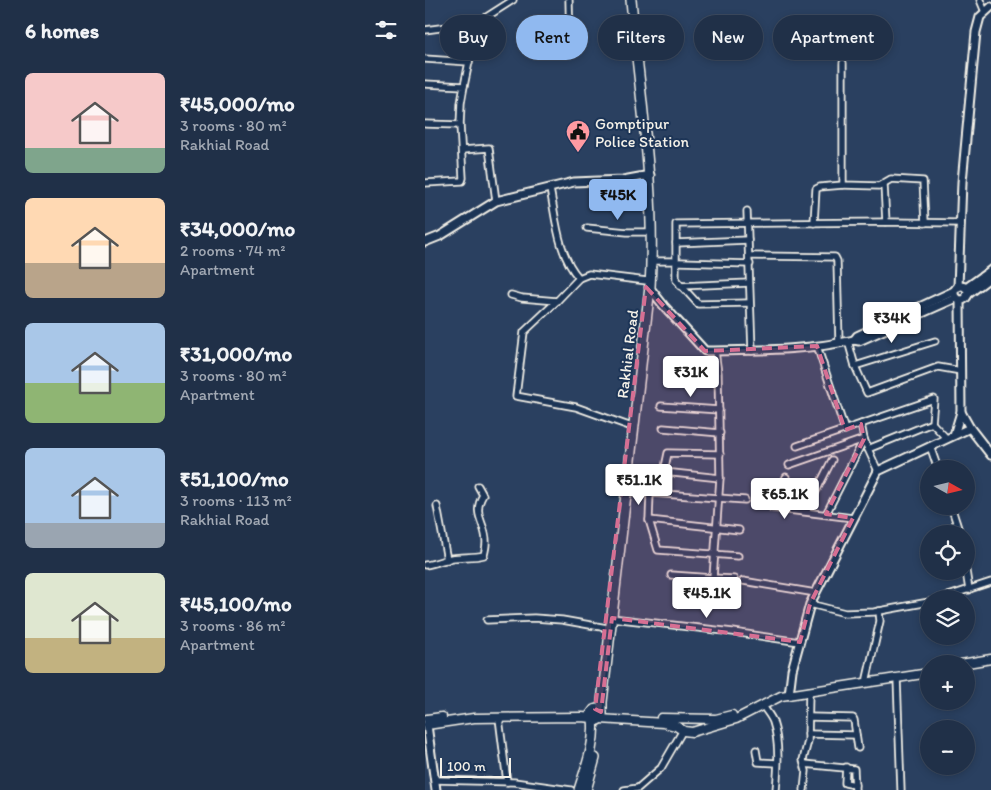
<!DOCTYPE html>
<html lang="en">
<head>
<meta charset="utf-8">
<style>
	body { margin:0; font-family:Itim,sans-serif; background:#2d3c52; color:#f1f3f6; height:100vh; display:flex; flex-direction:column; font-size:19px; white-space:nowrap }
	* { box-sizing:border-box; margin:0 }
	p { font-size:16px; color:#a2a9b4 }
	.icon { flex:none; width:28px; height:28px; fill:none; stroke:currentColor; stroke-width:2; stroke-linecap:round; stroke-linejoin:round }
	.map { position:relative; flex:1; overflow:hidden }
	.sheet { display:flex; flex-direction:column; background:#203048; width:425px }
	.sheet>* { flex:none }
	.guide { position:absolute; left:15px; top:15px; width:475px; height:45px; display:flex; gap:10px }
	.needle { width:32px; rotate:98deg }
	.fabs { position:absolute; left:495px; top:460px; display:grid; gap:10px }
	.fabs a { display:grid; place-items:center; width:55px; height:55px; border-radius:50%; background:#203048; box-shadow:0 2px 8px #0003,0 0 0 1px #3d4b60; font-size:25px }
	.scale { position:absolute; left:15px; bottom:12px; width:71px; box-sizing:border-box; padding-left:5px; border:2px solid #f4f1e8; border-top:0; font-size:14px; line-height:18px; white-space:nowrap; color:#f4f1e8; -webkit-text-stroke:4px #1d3557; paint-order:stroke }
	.price { position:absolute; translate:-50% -42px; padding:0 11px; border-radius:5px; background:#fff; color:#222; font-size:16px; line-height:32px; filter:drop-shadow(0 1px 2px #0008) }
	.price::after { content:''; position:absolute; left:50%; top:30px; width:15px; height:11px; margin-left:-8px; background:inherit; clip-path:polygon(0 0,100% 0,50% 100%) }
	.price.selected { background:#90b9f0; color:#111 }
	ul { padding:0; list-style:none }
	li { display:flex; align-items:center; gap:15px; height:125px; padding:0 25px }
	li span { display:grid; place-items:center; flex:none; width:140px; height:100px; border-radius:8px; color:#555 }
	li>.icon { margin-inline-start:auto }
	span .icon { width:60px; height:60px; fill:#fffc; stroke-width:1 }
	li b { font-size:21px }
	h2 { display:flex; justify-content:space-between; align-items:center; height:60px; padding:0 25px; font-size:21px }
	.tag { padding:0 18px; border-radius:22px; background:#203048; box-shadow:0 2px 8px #0003,0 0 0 1px #3d4b60; font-size:18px; line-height:45px }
	.tag.selected { background:#90b9f0; color:#111 }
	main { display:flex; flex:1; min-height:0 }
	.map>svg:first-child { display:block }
</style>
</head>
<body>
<main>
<section class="sheet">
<h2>6 homes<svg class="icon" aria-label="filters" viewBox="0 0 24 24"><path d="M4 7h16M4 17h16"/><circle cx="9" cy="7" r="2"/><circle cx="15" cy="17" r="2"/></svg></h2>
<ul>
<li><span style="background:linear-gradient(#f6c9c9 75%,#7fa58c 0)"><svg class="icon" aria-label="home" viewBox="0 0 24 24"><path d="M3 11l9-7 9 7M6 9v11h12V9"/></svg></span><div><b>₹45,000/mo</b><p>3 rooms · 80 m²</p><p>Rakhial Road</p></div></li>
<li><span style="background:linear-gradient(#ffd9b3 65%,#b9a48a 0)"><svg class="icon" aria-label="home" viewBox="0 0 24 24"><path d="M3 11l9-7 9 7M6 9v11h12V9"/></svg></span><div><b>₹34,000/mo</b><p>2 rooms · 74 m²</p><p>Apartment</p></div></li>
<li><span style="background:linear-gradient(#a9c7e8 60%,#8fb573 0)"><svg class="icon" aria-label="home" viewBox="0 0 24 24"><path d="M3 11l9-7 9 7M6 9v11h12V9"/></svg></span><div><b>₹31,000/mo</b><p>3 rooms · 80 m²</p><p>Apartment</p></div></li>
<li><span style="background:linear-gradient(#a9c7e8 75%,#9aa5b1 0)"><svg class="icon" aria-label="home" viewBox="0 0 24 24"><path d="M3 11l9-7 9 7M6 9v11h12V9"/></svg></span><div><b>₹51,100/mo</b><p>3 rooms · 113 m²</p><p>Rakhial Road</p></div></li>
<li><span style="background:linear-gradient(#dfe7d0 65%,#c2b280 0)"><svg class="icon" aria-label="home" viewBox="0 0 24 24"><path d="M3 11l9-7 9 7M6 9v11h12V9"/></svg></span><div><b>₹45,100/mo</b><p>3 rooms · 86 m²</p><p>Apartment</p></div></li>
</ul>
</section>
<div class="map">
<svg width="566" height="790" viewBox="0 0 566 790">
	<rect width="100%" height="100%" fill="#2a4060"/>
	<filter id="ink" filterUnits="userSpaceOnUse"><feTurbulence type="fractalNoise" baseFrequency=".02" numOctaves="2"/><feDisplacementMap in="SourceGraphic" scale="10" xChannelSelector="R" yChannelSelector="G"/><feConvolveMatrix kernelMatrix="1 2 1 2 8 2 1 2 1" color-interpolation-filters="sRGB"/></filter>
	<g filter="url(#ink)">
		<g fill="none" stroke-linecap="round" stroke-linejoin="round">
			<defs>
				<g id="minor">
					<polyline points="144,0 145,47"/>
					<polyline points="555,0 560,12"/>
					<polyline points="0,30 52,23 88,0"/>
					<polyline points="0,59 44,62 52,23"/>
					<polyline points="418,63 418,185 454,186 466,179 498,181 500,223"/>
					<polyline points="0,84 39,86 36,103 35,125"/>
					<polyline points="39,86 44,62"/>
					<polyline points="0,124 35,125 38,178 37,181 0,183"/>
					<polyline points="37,150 64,148 71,201"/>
					<polyline points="459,185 461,222"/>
					<path d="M125,189C131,219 133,255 154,278"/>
					<polyline points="322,211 327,351"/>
					<polyline points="389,223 391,189 395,187 418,185"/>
					<polyline points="162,228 202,232 223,232"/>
					<polyline points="251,243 323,240"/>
					<polyline points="324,256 410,257 412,261 414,343"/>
					<polyline points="227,261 247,261"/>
					<polyline points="255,262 325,264"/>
					<polyline points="255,286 324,283"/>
					<polyline points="86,295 97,298 132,301 154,278 164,274 222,281"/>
					<polyline points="132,301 99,332 91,396 151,407 204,426"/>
					<polyline points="324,303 273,304 251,280 251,224 464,222 535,223"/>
					<polyline points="423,341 430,366 442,393 513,367 536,371"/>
					<polyline points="392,346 420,430"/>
					<polyline points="290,351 293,373 295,478 288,578 309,579"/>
					<polyline points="430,366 510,341"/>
					<polyline points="236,406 294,410"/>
					<polyline points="238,428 295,433"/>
					<polyline points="372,446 436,424"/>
					<polyline points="505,446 513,469"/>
					<polyline points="295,454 243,453 239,472 232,480 225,493 224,520 233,550 313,556"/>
					<polyline points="364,465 439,439 443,449"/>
					<polyline points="453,471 443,449 507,423 522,439"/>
					<polyline points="239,472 295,478"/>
					<polyline points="361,477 347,508 428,518"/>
					<polyline points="201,493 225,493 320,500"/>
					<polyline points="12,506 22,560"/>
					<polyline points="526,506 535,534"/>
					<polyline points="381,511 407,460"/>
					<polyline points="401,514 439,439 436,424 509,399 507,423"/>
					<polyline points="224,520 314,530"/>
					<path d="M0,565C10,564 18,560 27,558C38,556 48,558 59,555C60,551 61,547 61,543C62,524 46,515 58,495L53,486"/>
					<polyline points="541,571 544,590"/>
					<polyline points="246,575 288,578"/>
					<polyline points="318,581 391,593"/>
					<polyline points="514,599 566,582"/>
					<polyline points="385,604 420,613 449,612 504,602"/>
					<polyline points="187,618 308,632 375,642"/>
					<polyline points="62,620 109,618 137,620 182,628"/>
					<polyline points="442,678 455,621 454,611"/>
					<polyline points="472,678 476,790"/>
					<path d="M338,706C341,711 346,716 348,722C355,743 353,769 351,790"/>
					<polyline points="384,717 428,718 429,720 433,748"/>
					<polyline points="74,718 82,782"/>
					<polyline points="383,734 431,735"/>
					<polyline points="331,750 333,762 352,763"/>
					<polyline points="379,764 429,769 430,790"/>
					<polyline points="421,767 420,783 430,785"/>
					<polyline points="10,780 89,782 146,790"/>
					<polyline points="199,790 213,788 236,768 258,730"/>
					<polyline points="379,790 381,771 378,760 383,741 384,691"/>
				</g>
				<g id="tertiary">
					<polyline points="0,242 15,236 71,201 149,182 198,180 225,175"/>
					<circle cx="536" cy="293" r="7"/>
					<path d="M224,287L239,306L280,351C330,350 381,351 429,340L434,341L531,298"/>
					<polyline points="533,287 537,182 551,32 555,17 566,7"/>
					<polyline points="541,288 566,270"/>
					<polyline points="542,295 566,277"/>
					<polyline points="429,340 432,336 529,291"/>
					<polyline points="536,412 545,428 566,455"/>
					<polyline points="529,435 536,412 535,300"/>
					<polyline points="364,695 367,670 385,604 453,471 545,428"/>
					<polyline points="2,725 11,790"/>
				</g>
				<g id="secondary">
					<polyline points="536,664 566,659"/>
					<polyline points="236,718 291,719 307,715"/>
					<polyline points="2,719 17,717"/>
					<polyline points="175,719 239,723 251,726 259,731 267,732 311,719 356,696 504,673"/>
					<polyline points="2,725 49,718 157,717 168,718"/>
				</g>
				<g id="primary">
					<path d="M176,712L172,709L169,710L166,714L167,717L173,720L177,715V702L225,287C231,191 215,96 206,0"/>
					<path d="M154,790C161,767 171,743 168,719"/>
					<polyline points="161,790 170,758"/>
				</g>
			</defs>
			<!-- minor casing -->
			<use href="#minor" stroke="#f4f1e8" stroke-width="9"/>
			<!-- tertiary casing -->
			<use href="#tertiary" stroke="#f4f1e8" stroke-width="11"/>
			<!-- secondary casing -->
			<use href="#secondary" stroke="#f4f1e8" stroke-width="11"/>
			<!-- primary casing -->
			<use href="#primary" stroke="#f4f1e8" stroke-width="12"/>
			<!-- minor -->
			<use href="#minor" stroke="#1d3557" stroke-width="5.5"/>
			<!-- tertiary -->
			<use href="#tertiary" stroke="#1d3557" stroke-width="7"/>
			<!-- secondary -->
			<use href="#secondary" stroke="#1d3557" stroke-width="8"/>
			<!-- primary -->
			<use href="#primary" stroke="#1d3557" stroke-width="9"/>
		</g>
	</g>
	<!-- marked area -->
	<path fill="#d66f93" fill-opacity="0.2" stroke="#d66f93" stroke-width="4" stroke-dasharray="10 6" stroke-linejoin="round" d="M221,287L280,351L392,346L420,430L436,424L439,439L401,514L428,518L385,604L375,642L187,618L176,712L170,709Z"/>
	<!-- icons -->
	<defs>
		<symbol id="civic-pin" viewBox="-11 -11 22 30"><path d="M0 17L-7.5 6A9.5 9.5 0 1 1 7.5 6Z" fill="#ff9aa2" stroke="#1d3557"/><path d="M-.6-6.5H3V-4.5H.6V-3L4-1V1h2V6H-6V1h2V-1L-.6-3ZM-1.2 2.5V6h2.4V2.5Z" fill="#111"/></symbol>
	</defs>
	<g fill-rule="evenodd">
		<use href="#civic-pin" x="139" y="118" width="28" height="38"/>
	</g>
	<g text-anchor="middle" stroke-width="4" stroke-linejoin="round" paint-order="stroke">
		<!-- poi labels -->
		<g font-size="16" fill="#f4f1e8" stroke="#1d3557" text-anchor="start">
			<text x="170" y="129">Gomptipur<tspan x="170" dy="18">Police Station</tspan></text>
		</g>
		<!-- street labels -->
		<g font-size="16" fill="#f4f1e8" stroke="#1d3557">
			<text transform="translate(202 354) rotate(-83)" y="6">Rakhial Road</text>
		</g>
	</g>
</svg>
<div class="fabs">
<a><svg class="needle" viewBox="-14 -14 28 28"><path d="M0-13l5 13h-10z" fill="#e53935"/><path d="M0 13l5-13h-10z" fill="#a2a9b4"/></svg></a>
<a><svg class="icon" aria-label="locate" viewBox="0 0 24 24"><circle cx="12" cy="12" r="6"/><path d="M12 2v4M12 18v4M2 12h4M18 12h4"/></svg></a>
<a><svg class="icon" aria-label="layers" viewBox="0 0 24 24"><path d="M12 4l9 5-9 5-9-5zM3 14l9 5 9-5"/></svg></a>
<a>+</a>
<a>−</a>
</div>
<div class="scale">100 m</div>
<b class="price selected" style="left:193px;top:221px">₹45K</b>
<b class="price" style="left:467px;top:344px">₹34K</b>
<b class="price" style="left:266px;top:398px">₹31K</b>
<b class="price" style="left:214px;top:506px">₹51.1K</b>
<b class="price" style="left:360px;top:520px">₹65.1K</b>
<b class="price" style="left:282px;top:619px">₹45.1K</b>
<div class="guide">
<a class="tag">Buy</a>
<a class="tag selected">Rent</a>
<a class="tag">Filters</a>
<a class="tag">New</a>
<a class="tag">Apartment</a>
</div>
</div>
</main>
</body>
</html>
